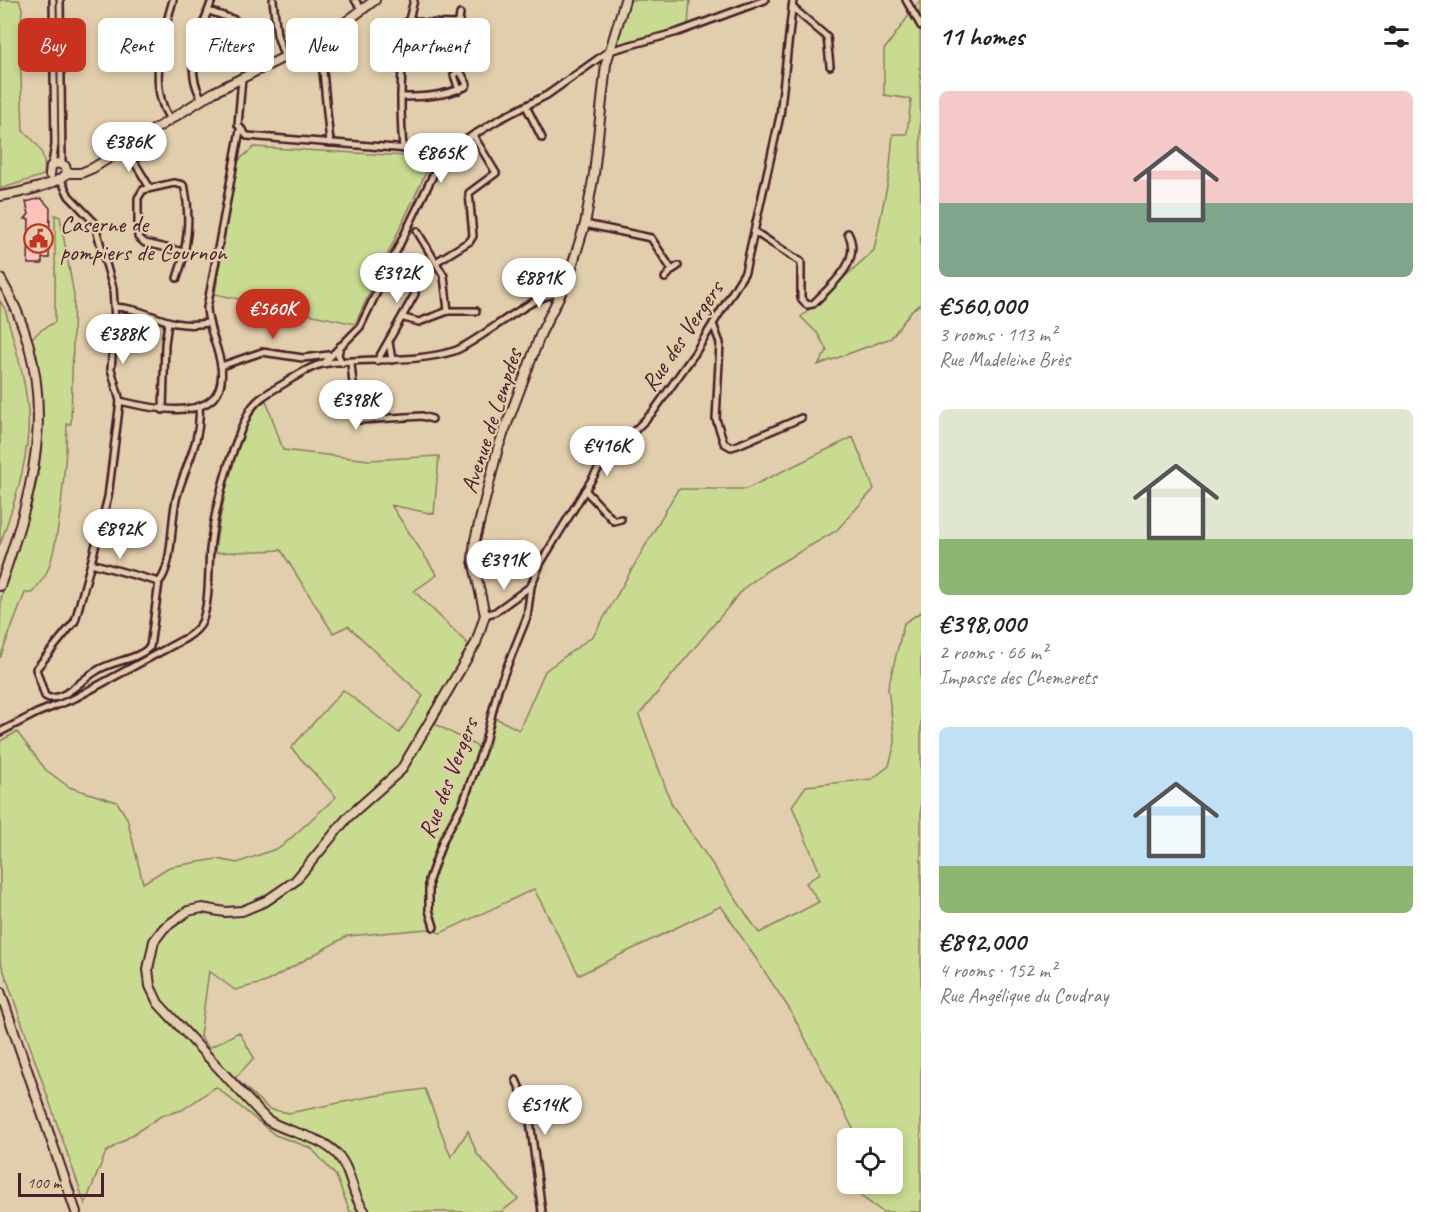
<!DOCTYPE html>
<html lang="en">
<head>
<meta charset="utf-8">
<style>
	body { margin:0; font-family:Caveat,sans-serif; background:#f6f6f6; color:#222; height:100vh; display:flex; flex-direction:column; font-size:22px; white-space:nowrap }
	* { box-sizing:border-box; margin:0 }
	p { font-size:20px; color:#767676 }
	.icon { flex:none; width:33px; height:33px; fill:none; stroke:currentColor; stroke-width:2; stroke-linecap:round; stroke-linejoin:round }
	.map { position:relative; flex:1; overflow:hidden }
	.panel { display:flex; flex-direction:column; background:#fff; width:510px }
	.panel>* { flex:none }
	.hud { position:absolute; left:18px; top:18px; width:570px; height:54px; display:flex; gap:12px }
	.tools { position:absolute; left:837px; top:1128px; display:grid; gap:12px }
	.tools a { display:grid; place-items:center; width:66px; height:66px; border-radius:9px; background:#fff; box-shadow:0 3px 9px #0003; font-size:30px }
	.scale { position:absolute; left:18px; bottom:15px; width:86px; box-sizing:border-box; padding-left:6px; border:3px solid #4a1f2b; border-top:0; font-size:16px; line-height:21px; white-space:nowrap; color:#4a1f2b; -webkit-text-stroke:4px #e1ceac; paint-order:stroke }
	.price { position:absolute; translate:-50% -51px; padding:0 14px; border-radius:21px; background:#fff; color:#222; font-size:20px; line-height:39px; filter:drop-shadow(0 2px 3px #0008) }
	.price::after { content:''; position:absolute; left:50%; top:36px; width:18px; height:14px; margin-left:-9px; background:inherit; clip-path:polygon(0 0,100% 0,50% 100%) }
	.price.selected { background:#c8321e; color:#fff }
	ul { padding:0; list-style:none }
	li { display:grid; align-content:center; gap:12px; height:318px; padding:0 18px }
	li span { display:grid; place-items:center; height:186px; border-radius:9px; color:#555 }
	li>.icon { margin-inline-start:auto }
	span .icon { width:108px; height:108px; fill:#fffc; stroke-width:1 }
	li b { font-size:26px }
	h2 { display:flex; justify-content:space-between; align-items:center; height:72px; padding:0 18px; font-size:26px }
	.pill { padding:0 21px; border-radius:9px; background:#fff; box-shadow:0 3px 9px #0003; font-size:21px; line-height:54px }
	.pill.selected { background:#c8321e; color:#fff }
	main { display:flex; flex:1; min-height:0 }
	.map>svg:first-child { display:block }
</style>
</head>
<body>
<main>
<div class="map">
<svg width="921" height="1212" viewBox="0 0 921 1212">
	<rect width="100%" height="100%" fill="#e1ceac"/>
	<filter id="ink" filterUnits="userSpaceOnUse"><feTurbulence type="fractalNoise" baseFrequency=".0167" numOctaves="2"/><feDisplacementMap in="SourceGraphic" scale="12" xChannelSelector="R" yChannelSelector="G"/><feConvolveMatrix kernelMatrix="1 2 1 2 8 2 1 2 1" color-interpolation-filters="sRGB"/></filter>
	<g filter="url(#ink)">
		<!-- green -->
		<g fill="#c8db90" stroke="#897d5e" stroke-width="1.5">
			<path d="M0,0H19L22,8L20,51L23,131C38,143 47,155 44,175L0,189Z"/>
			<polygon points="629,0 690,0 688,25 620,47 617,43"/>
			<polygon points="920,0 921,304 912,310 891,338 818,365 827,351 818,334 801,317 874,250 889,176 893,134 907,134 911,99 884,95 884,50"/>
			<polygon points="254,147 423,157 429,166 355,324 215,294 237,162"/>
			<path d="M55,215L60,217L74,295L71,424H67C66,459 60,545 46,574C42,581 37,587 32,593H25L0,658C0,640 0,617 1,599C9,563 26,529 34,494C46,443 44,390 31,339L41,330L55,322Z"/>
			<path d="M0,301L5,309C15,345 31,395 28,432C26,470 12,509 0,545Z"/>
			<path d="M266,400L283,450L369,460L439,456L434,514L391,505L437,575L414,591L476,652L435,724L480,748L490,715L519,730L545,671L594,635L678,489H746L853,437L874,489L836,531L768,570L744,588L639,715L672,805L759,933L819,902L806,883L820,873L792,806L806,786L872,779L889,766L895,743L888,688L904,623L921,612V1212H883L845,1185L840,1171L847,1165L848,1184H892V1138H858L790,1010L721,906L579,975L534,889L441,933L428,929L347,936L266,982L235,990L209,971L200,1036L209,1048L239,1032L254,1058L235,1078L269,1109L289,1113L374,1096L425,1089L451,1157L468,1131L477,1154L518,1199L501,1212H350L336,1176L311,1148L275,1135L216,1087L182,1110L161,1116L106,1152L85,1204L0,960V741L17,732L46,770L69,787L117,802L127,818L143,883L169,867L217,859L237,863L281,847L336,797L291,748L343,690L399,733L423,696L348,626L333,633L281,550L215,553C218,520 238,416 266,400Z"/>
		</g>
		<!-- building -->
		<polygon fill="#fec2bb" stroke="#4a1f2b" stroke-width="1.5" points="41,198 50,208 49,258 42,258 42,264 28,264 29,219 25,219 29,214 26,202"/>
		<g fill="none" stroke-linecap="round" stroke-linejoin="round">
			<defs>
				<g id="street">
					<polyline points="60,0 62,163"/>
					<polyline points="273,0 277,35 284,56"/>
					<polyline points="355,0 362,10"/>
					<polyline points="906,0 921,26"/>
					<polyline points="792,7 827,37 830,66"/>
					<polyline points="209,11 235,20 245,61"/>
					<polyline points="409,19 424,23 455,24 459,21 460,14"/>
					<polyline points="328,62 323,71 330,143"/>
					<polyline points="242,78 238,125 247,136 420,150 453,147"/>
					<path d="M401,97C424,97 443,96 465,87L467,84L460,71L454,75L459,90"/>
					<path d="M202,99C182,66 201,32 212,0"/>
					<polyline points="526,106 542,138"/>
					<path d="M170,119C147,86 163,35 173,0"/>
					<polyline points="126,148 150,188"/>
					<path d="M403,149C399,98 400,49 414,0"/>
					<polyline points="424,151 434,155 439,163"/>
					<polyline points="52,164 55,145 53,0"/>
					<path d="M61,180L69,196L94,222L113,288L115,322L111,369L120,401C153,409 229,426 221,366C218,346 208,329 207,308L240,130"/>
					<polyline points="585,224 651,238 672,270 678,266"/>
					<path d="M755,232L801,262V298L807,305L813,304C831,285 863,262 848,233"/>
					<polyline points="436,262 470,241 473,236 469,193 496,173 473,135"/>
					<path d="M177,278C187,251 191,218 185,189L183,185L174,183L143,190L138,198V237L145,243L184,252"/>
					<polyline points="665,278 672,270"/>
					<path d="M115,307C152,309 164,330 208,323"/>
					<polyline points="448,311 476,311"/>
					<polyline points="404,318 419,322 448,311 444,276 417,231"/>
					<polyline points="713,324 720,343 716,419 724,443 731,447 738,445 801,418"/>
					<polyline points="389,342 392,360"/>
					<polyline points="340,346 338,355 342,363"/>
					<polyline points="377,361 415,294 415,288 401,266"/>
					<polyline points="351,363 356,416 360,420 422,416 432,419"/>
					<polyline points="323,364 360,327 437,167 454,147 498,120 547,95 609,51 678,32 765,0"/>
					<polyline points="221,366 262,352 303,358 329,355"/>
					<path d="M120,401L108,497L91,563L159,582C174,565 170,519 177,496C185,466 202,440 199,407"/>
					<polyline points="163,410 165,344 168,323"/>
					<polyline points="585,490 614,521 621,519"/>
					<path d="M91,563L75,621L36,669L45,696L49,698C67,699 83,678 98,670C114,660 135,661 150,647L159,582"/>
					<polyline points="485,615 495,612 531,586"/>
					<path d="M0,732L37,713L75,698L186,638C192,634 199,629 202,622C210,600 208,573 210,550C214,508 230,452 248,414C254,401 266,394 278,387C291,380 307,367 322,364C365,357 411,364 454,351C476,344 541,287 560,295"/>
					<polyline points="434,927 429,910 429,880 443,840 463,803 485,742 498,689 527,617 531,586 540,564 600,466 653,412 695,353 745,272 780,116 793,0"/>
					<polyline points="516,1080 528,1106 542,1212"/>
				</g>
				<g id="secondary">
					<polyline points="67,173 81,173 93,168 214,92 327,36 375,0"/>
					<polyline points="50,175 51,166 57,163 65,166 67,173"/>
					<path d="M0,196C14,194 61,184 67,173"/>
					<path d="M0,278C62,383 38,479 0,586"/>
					<polyline points="0,991 76,1212"/>
					<path d="M365,1212C351,1195 352,1170 337,1154C318,1134 287,1134 266,1119L158,1003L150,986L148,969L154,941L164,928L188,911L202,908L225,912L242,911L266,901L295,881L348,817L401,770L476,643L485,615L473,560L475,540L498,448L541,333L568,279L585,224L594,174L606,64L625,0"/>
				</g>
			</defs>
			<!-- street casing -->
			<use href="#street" stroke="#4a1f2b" stroke-width="10"/>
			<!-- secondary casing -->
			<use href="#secondary" stroke="#4a1f2b" stroke-width="12"/>
			<!-- street -->
			<use href="#street" stroke="#e1ceac" stroke-width="5"/>
			<!-- secondary -->
			<use href="#secondary" stroke="#e1ceac" stroke-width="8"/>
		</g>
	</g>
	<!-- icons -->
	<defs>
		<symbol id="civic-ring" viewBox="-11 -11 22 22"><circle r="9.5" fill="#e1ceac" stroke="#c8321e" stroke-width="1.5"/><path d="M-.6-6.5H3V-4.5H.6V-3L4-1V1h2V6H-6V1h2V-1L-.6-3ZM-1.2 2.5V6h2.4V2.5Z" fill="#c8321e"/></symbol>
	</defs>
	<g fill-rule="evenodd">
		<use href="#civic-ring" x="22" y="222" width="33" height="33"/>
	</g>
	<g text-anchor="middle" stroke-width="4.5" stroke-linejoin="round" paint-order="stroke">
		<!-- poi labels -->
		<g font-size="24" fill="#4a1f2b" stroke="#e1ceac" text-anchor="start">
			<text x="60" y="232">Caserne de<tspan x="60" dy="28">pompiers de Cournon</tspan></text>
		</g>
		<!-- street labels -->
		<g font-size="24" fill="#4a1f2b" stroke="#e1ceac">
			<text transform="translate(682 336) rotate(-56)" y="8">Rue des Vergers</text>
			<text transform="translate(491 421) rotate(-72)" y="8">Avenue de Lempdes</text>
			<text transform="translate(448 778) rotate(-69)" y="8">Rue des Vergers</text>
		</g>
	</g>
</svg>
<div class="tools">
<a><svg class="icon" aria-label="locate" viewBox="0 0 24 24"><circle cx="12" cy="12" r="6"/><path d="M12 2v4M12 18v4M2 12h4M18 12h4"/></svg></a>
</div>
<div class="scale">100 m</div>
<b class="price" style="left:129px;top:173px">€386K</b>
<b class="price" style="left:441px;top:184px">€865K</b>
<b class="price" style="left:397px;top:304px">€392K</b>
<b class="price" style="left:539px;top:309px">€881K</b>
<b class="price selected" style="left:273px;top:340px">€560K</b>
<b class="price" style="left:123px;top:365px">€388K</b>
<b class="price" style="left:356px;top:431px">€398K</b>
<b class="price" style="left:607px;top:477px">€416K</b>
<b class="price" style="left:120px;top:560px">€892K</b>
<b class="price" style="left:504px;top:591px">€391K</b>
<b class="price" style="left:545px;top:1136px">€514K</b>
<div class="hud">
<a class="pill selected">Buy</a>
<a class="pill">Rent</a>
<a class="pill">Filters</a>
<a class="pill">New</a>
<a class="pill">Apartment</a>
</div>
</div>
<section class="panel">
<h2>11 homes<svg class="icon" aria-label="filters" viewBox="0 0 24 24"><path d="M4 7h16M4 17h16"/><circle cx="9" cy="7" r="2"/><circle cx="15" cy="17" r="2"/></svg></h2>
<ul>
<li><span style="background:linear-gradient(#f6c9c9 60%,#7fa58c 0)"><svg class="icon" aria-label="home" viewBox="0 0 24 24"><path d="M3 11l9-7 9 7M6 9v11h12V9"/></svg></span><div><b>€560,000</b><p>3 rooms · 113 m²</p><p>Rue Madeleine Brès</p></div></li>
<li><span style="background:linear-gradient(#dfe7d0 70%,#8fb573 0)"><svg class="icon" aria-label="home" viewBox="0 0 24 24"><path d="M3 11l9-7 9 7M6 9v11h12V9"/></svg></span><div><b>€398,000</b><p>2 rooms · 66 m²</p><p>Impasse des Chemerets</p></div></li>
<li><span style="background:linear-gradient(#bfe0f5 75%,#8fb573 0)"><svg class="icon" aria-label="home" viewBox="0 0 24 24"><path d="M3 11l9-7 9 7M6 9v11h12V9"/></svg></span><div><b>€892,000</b><p>4 rooms · 152 m²</p><p>Rue Angélique du Coudray</p></div></li>
</ul>
</section>
</main>
</body>
</html>
